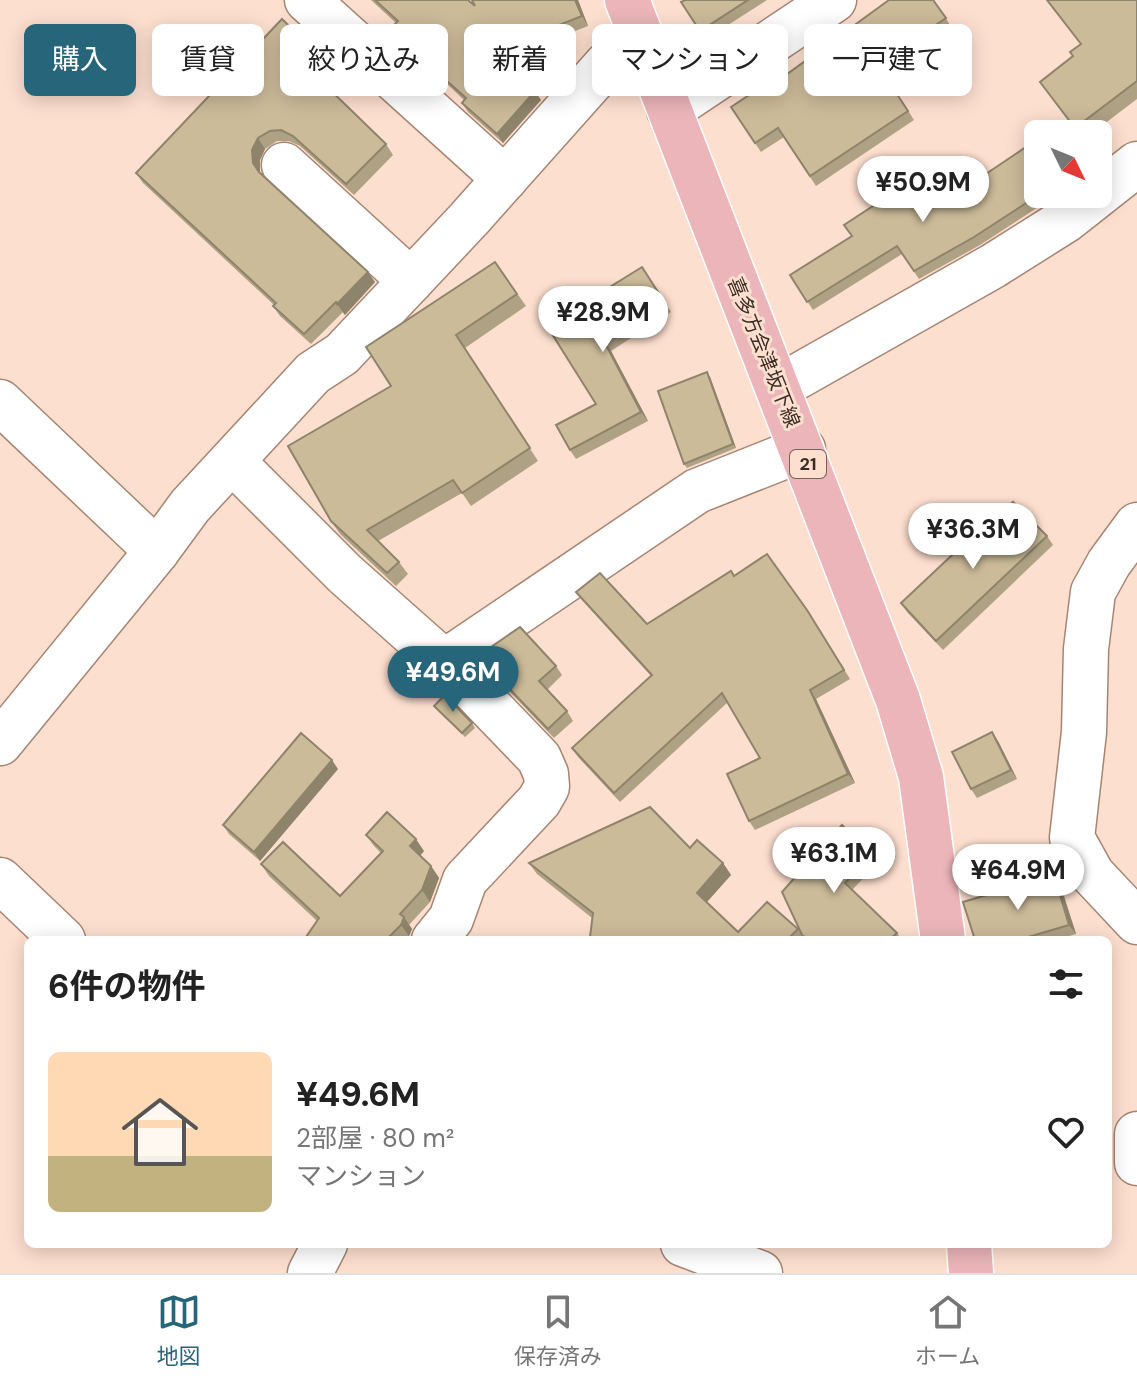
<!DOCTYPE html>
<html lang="ja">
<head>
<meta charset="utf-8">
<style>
	body { margin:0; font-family:"DM Sans","Noto Sans JP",sans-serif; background:#f2f2f2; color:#222; height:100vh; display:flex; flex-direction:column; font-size:30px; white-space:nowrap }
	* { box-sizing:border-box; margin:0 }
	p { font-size:26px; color:#767676 }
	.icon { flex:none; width:44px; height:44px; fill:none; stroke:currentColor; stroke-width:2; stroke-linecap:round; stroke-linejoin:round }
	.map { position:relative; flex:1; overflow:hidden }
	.drawer { position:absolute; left:24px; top:936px; width:1088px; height:312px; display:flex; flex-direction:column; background:#fff; border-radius:12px; box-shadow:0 4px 20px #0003 }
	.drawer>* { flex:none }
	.hud { position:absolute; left:24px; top:24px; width:1090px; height:72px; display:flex; gap:16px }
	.needle { width:52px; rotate:133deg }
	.tools { position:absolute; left:1024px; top:120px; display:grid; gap:16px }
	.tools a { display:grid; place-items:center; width:88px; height:88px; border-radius:12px; background:#fff; box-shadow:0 4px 20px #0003; font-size:40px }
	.price { position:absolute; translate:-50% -68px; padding:0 18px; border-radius:28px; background:#fff; color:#222; font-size:26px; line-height:52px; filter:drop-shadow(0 2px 4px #0008) }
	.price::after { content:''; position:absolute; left:50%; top:48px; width:24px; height:18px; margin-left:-12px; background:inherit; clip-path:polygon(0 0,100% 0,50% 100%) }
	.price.selected { background:#27657b; color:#fff }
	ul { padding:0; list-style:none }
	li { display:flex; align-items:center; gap:24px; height:200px; padding:0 24px }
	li+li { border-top:2px solid #e0e0e0 }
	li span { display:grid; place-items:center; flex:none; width:224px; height:160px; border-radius:12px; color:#555 }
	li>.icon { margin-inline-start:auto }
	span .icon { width:96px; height:96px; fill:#fffc; stroke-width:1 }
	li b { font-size:34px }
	h2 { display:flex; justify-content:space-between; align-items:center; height:96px; padding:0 24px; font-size:34px }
	.tag { padding:0 28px; border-radius:12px; background:#fff; box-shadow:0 4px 20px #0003; font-size:28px; line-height:72px }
	.tag.selected { background:#27657b; color:#fff }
	.dock { display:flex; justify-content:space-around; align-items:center; height:112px; border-top:2px solid #e0e0e0; background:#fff; font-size:22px; color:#767676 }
	.dock a { display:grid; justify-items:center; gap:4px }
	.dock .selected { color:#27657b }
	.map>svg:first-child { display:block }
</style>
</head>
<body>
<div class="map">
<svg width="1137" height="1273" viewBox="0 0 1137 1273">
	<rect width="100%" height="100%" fill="#fddfcf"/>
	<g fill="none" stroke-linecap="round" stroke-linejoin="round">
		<defs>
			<g id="minor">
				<polyline points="307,0 505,179"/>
				<polyline points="669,110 834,0"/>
				<polyline points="284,165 411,281"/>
				<polyline points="779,387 993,266 1066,220 1137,164"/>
				<polyline points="0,402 157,551"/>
				<polyline points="232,461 345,574 461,677 539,758 546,774 547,787 539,801 465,880 451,919 434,940"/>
				<polyline points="1137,525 1109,563 1093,592 1086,649 1084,732 1072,838 1092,874 1137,922"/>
				<polyline points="443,663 697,491 803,449"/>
				<polyline points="0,743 157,551 190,506 313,373 342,354 469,219 607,64 643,43"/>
				<polyline points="0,880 63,940"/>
				<polyline points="1137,1134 1137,1163"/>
				<polyline points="683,1244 760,1273"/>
				<polyline points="310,1273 325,1244"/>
			</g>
			<g id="major">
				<polyline points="627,0 898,700 921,777 943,940"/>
				<polyline points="969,1244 971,1273"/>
			</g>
		</defs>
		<!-- minor casing -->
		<use href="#minor" stroke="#a78573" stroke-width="47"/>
		<!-- major casing -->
		<use href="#major" stroke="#fff" stroke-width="47"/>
		<!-- minor -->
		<use href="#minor" stroke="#fff" stroke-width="44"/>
		<!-- major -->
		<use href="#major" stroke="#ebb5b9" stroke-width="44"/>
	</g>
	<!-- wall -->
	<g fill="#afa184">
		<polygon points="371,0 468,0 475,6 578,0 588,26 500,60 541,100 503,143 468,112 462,103 464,100 445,82 438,73 441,70 401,33 395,24 396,23"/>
		<polygon points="685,0 767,0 706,39 681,2"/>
		<polygon points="934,0 952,28 884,73 914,120 816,186 784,137 761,152 755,143 783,77"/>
		<polygon points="1137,0 1137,99 1091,134 1079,134 1040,82 1073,56"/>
		<polygon points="334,70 341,80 331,91 386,144 393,155 354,195 300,146 289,141 277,141 265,149 260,160 260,173 375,282 345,315 343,312 311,344 280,316 273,306 274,305 143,183 136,173"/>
		<polygon points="1038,194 1058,194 980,245 919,279 902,254 813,310 790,275 852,236 895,196 942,204"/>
		<polygon points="495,262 526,306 465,348 538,461 471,506 462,493 378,541 399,562 408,574 396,586 340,534 331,521 391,386"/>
		<polygon points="642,267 671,312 611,351 648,421 576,459 570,450 596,404 547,326"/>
		<polygon points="710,377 736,448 687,468 684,464"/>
		<polygon points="1047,536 1053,545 943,650 907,612 901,603 969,545"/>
		<polygon points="734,576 813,619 850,679 816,699 855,783 755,830 749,821 760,758 728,702 620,802 578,757 572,748 651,676 583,601 576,592 647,624"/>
		<polygon points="478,656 556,666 562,675 547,690 567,711 573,721 554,738 484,665"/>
		<polygon points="434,706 472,723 475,728 465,737"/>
		<polygon points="998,741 1017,779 977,798 971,789"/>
		<polygon points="338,769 260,861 229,834 223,825"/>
		<polygon points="366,835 424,851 420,856 431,866 439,878 430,902 409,925 412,929 409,936 406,940 304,940 317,921 269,876 261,864 340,896 381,853 374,846"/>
		<polygon points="690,848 723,863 731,875 707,902 738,932 798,929 806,940 588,940 590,937 592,918 537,874 529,863"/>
		<polygon points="872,855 878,863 852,890 897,933 902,940 806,940 782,892"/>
		<polygon points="1060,884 1076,934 1055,940 975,940"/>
	</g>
	<!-- shaded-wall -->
	<g fill="#8e836b">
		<polygon points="575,0 578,0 588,26 582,16"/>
		<polygon points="535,91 541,100 503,143 497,134"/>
		<polygon points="258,138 265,149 260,160 260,173 253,163 252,150"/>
		<polygon points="368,272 375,282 345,315 337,304"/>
		<polygon points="604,341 611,351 648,421 641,412"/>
		<polygon points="707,372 710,377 736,448 733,444"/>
		<polygon points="810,690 816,699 855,783 848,774"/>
		<polygon points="992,732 998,741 1017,779 1011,770"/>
		<polygon points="332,760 338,769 260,861 254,852"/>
		<polygon points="416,839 424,851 418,858 410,846"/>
		<polygon points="723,863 731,875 705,904 697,893"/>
		<polygon points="431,866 439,878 430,902 422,890"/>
		<polygon points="1054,875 1060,884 1076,934 1069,925"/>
		<polygon points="404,917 412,929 409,936 401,925"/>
	</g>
	<!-- building -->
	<g fill="#cbbb99" stroke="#8e836b" stroke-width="2">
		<polygon points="375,0 468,0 475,6 472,0 575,0 582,16 491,52 535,91 497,134 462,103 466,98 438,73 443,68 395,24 398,21"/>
		<polygon points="685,0 748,0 700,31 681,2"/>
		<polygon points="889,0 933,0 946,18 877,64 908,111 810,176 778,128 755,143 731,107 781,74 783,77"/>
		<polygon points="1047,0 1137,0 1137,81 1075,128 1040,82 1073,56 1070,52 1081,44"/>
		<polygon points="282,19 334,70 322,82 386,144 346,184 293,136 281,130 270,131 258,138 252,150 253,163 259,172 368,272 337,304 336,302 304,334 273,306 276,303 136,173"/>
		<polygon points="1026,147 1038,165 1038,194 1040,194 974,237 914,271 897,246 807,302 790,275 852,236 844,225 893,193 895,196 923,177 941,204"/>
		<polygon points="495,262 517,294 456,335 530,448 462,493 453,480 367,530 399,562 387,573 331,521 288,446 391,386 366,347"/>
		<polygon points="642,267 665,303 604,341 641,412 570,450 556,425 596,404 547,326"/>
		<polygon points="707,372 733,444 684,464 658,391"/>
		<polygon points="1013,502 1047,536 936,641 901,603 966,542 969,545"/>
		<polygon points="767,554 807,610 844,670 810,690 848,774 749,821 727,774 760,758 722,693 614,793 572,748 652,675 576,592 600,573 647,624 731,571 734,576"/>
		<polygon points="520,627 556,666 539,681 567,711 548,729 478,656"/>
		<polygon points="445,695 472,723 462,733 434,706"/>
		<polygon points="992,732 1011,770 971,789 952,752"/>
		<polygon points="301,733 332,760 254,852 223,825"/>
		<polygon points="650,807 690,848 697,840 723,863 697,893 738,932 767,902 798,929 787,940 588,940 590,937 593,913 529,863"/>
		<polygon points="387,812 416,839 410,846 431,866 422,890 400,914 404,917 401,925 386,940 304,940 319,918 261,864 283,842 340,896 383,851 366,835"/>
		<polygon points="842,825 872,855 845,883 897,933 889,940 808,940 802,935 782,892"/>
		<polygon points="1054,875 1069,925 1018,940 975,940 963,902"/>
	</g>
	<g text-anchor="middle" stroke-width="6" stroke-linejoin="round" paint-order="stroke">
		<!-- shield labels -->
		<rect fill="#fddfcf" stroke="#756258" stroke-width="2" x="790" y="450" width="36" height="28" rx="6"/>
		<g font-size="18" font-weight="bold" fill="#3b2d25">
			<text x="808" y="470">21</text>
		</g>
		<!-- street labels -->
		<g font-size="20" fill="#3b2d25" stroke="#fddfcf">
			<text transform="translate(764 352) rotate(68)" y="7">喜多方会津坂下線</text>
		</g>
	</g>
</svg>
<div class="tools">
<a><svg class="needle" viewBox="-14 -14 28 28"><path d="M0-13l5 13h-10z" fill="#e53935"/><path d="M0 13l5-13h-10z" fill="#767676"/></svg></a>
</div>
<b class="price" style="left:923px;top:224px">¥50.9M</b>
<b class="price" style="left:603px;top:354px">¥28.9M</b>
<b class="price" style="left:973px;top:571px">¥36.3M</b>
<b class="price selected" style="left:453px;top:714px">¥49.6M</b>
<b class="price" style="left:834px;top:895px">¥63.1M</b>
<b class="price" style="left:1018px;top:912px">¥64.9M</b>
<div class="hud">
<a class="tag selected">購入</a>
<a class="tag">賃貸</a>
<a class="tag">絞り込み</a>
<a class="tag">新着</a>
<a class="tag">マンション</a>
<a class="tag">一戸建て</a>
</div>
<section class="drawer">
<h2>6件の物件<svg class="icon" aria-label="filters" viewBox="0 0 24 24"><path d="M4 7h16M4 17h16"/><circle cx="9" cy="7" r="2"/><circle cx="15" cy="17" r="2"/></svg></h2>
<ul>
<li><span style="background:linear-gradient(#ffd9b3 65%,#c2b280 0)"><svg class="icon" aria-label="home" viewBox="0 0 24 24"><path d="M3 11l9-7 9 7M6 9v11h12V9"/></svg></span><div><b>¥49.6M</b><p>2部屋 · 80 m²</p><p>マンション</p></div><svg class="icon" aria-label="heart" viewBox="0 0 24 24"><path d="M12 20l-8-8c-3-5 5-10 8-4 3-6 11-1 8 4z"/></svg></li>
</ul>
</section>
</div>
<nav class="dock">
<a class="selected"><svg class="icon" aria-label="map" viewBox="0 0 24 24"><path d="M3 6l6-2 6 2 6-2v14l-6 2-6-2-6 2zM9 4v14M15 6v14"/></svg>地図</a>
<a><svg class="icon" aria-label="saved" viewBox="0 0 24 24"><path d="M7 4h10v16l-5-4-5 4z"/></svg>保存済み</a>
<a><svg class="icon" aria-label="home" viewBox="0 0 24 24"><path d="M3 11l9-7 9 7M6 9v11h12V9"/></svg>ホーム</a>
</nav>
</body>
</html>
